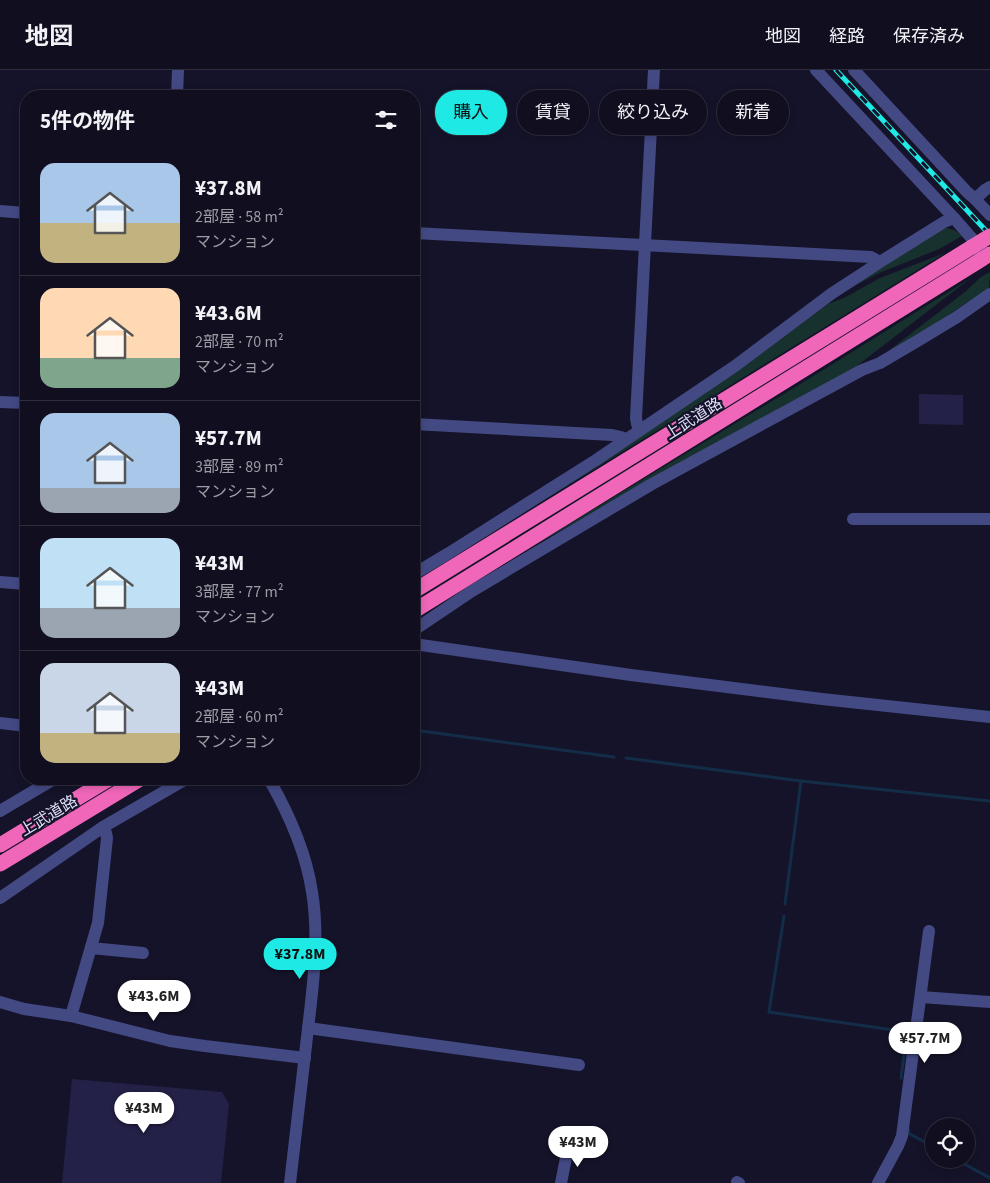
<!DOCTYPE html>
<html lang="ja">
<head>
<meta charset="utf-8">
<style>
	body { margin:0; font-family:"Source Sans 3","Noto Sans JP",sans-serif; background:#1e1c2c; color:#f1f3f6; height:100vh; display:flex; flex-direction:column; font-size:19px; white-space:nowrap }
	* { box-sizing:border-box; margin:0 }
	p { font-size:16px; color:#9c9ca4 }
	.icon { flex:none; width:28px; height:28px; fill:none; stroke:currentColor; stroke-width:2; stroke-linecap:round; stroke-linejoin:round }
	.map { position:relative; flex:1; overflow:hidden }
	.drawer { position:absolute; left:20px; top:20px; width:400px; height:695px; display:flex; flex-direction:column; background:#100e1f; border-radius:20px; box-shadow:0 2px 8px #0003,0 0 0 1px #302e3d }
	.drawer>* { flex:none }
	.banner { position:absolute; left:435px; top:20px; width:475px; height:45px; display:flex; gap:10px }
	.buttons { position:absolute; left:925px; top:1048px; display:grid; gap:10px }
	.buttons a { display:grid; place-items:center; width:50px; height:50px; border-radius:50%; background:#100e1f; box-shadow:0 2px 8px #0003,0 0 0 1px #302e3d; font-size:25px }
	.price { position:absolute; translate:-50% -42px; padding:0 11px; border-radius:18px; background:#fff; color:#222; font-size:16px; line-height:32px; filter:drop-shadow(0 1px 2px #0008) }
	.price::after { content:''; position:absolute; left:50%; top:30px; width:15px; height:11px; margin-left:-8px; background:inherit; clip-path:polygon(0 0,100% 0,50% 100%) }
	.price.selected { background:#1ee9e4; color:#111 }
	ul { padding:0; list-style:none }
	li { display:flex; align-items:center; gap:15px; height:125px; padding:0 20px }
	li+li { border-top:1px solid #302e3d }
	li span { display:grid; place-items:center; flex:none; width:140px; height:100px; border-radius:15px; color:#555 }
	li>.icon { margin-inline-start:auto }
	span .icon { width:60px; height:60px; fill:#fffc; stroke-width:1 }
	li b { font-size:21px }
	h2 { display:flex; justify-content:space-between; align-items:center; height:60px; padding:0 20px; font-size:21px }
	.chip { padding:0 18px; border-radius:22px; background:#100e1f; box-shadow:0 2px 8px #0003,0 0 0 1px #302e3d; font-size:18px; line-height:45px }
	.chip.selected { background:#1ee9e4; color:#111 }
	header { display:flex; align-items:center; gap:30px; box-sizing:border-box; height:70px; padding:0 25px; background:#100e1f; border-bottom:1px solid #302e3d }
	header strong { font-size:24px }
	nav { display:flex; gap:28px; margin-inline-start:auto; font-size:18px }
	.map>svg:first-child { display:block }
</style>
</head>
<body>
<header>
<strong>地図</strong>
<nav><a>地図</a><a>経路</a><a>保存済み</a></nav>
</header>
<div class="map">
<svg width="990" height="1113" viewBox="0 0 990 1113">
	<rect width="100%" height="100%" fill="#151329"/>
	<!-- green -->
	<g fill="#17322e">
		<path d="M944,158C951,158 956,160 962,166L939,179L879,203L841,223Z"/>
		<polygon points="945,183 528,440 722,309 828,234 844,228 880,208"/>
		<polygon points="990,202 989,218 924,261 878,289 965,222 981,207"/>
		<polygon points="971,208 854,298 533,476 807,310"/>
	</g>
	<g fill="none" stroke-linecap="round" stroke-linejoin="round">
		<!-- stream -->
		<g stroke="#132d48" stroke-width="3">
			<polyline points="414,660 614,687"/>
			<polyline points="626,688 801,711 990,731"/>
			<polyline points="785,834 801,711"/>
			<polyline points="784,846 769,942 907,962 901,1008"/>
			<polyline points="909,1060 908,1063 934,1077"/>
			<polyline points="955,1089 990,1108"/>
		</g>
	</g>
	<!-- building -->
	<g fill="#242148">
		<polygon points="919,324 963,325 963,355 919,354"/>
		<polygon points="72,1009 222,1022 229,1034 221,1113 62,1113"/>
	</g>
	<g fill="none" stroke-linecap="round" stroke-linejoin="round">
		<!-- minor -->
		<g stroke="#434983" stroke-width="12">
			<polyline points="816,0 954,148 982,180"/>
			<polyline points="854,0 967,122 975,129 990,145"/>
			<polyline points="177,26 178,0"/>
			<polyline points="975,129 985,120 990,117"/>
			<polyline points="0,141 26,143"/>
			<polyline points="414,163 871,187 880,192"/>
			<polyline points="0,332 26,333"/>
			<polyline points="414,354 612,365 621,367 626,369"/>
			<polyline points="640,360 637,354 636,348 654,0"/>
			<polyline points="853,449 990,449"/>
			<polyline points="414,504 449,483 596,390 735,296 831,224 880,192 944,152 954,148"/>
			<polyline points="0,512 26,514"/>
			<polyline points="414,560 472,521 652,414 862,300 880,293 919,270 957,247 990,224"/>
			<polyline points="414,574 631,605 822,629 990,647"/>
			<polyline points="0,653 26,656"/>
			<path d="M269,709C289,744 306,781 312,822C319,864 314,908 309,950C303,1005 296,1059 290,1113"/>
			<polyline points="0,741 54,709"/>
			<polyline points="0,828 103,757 186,709"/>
			<polyline points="91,878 143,883"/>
			<polyline points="921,927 990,932"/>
			<polyline points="0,932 24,939 71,946 170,971 205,976 305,988"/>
			<polyline points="71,946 98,853 107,768 106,763 103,757"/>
			<polyline points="308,958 579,995"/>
			<polyline points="737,1112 739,1113"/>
			<polyline points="561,1113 568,1078"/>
			<polyline points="878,1113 898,1076 902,1066 929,861"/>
		</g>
		<!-- highway -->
		<g stroke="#f066b9" stroke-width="15">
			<polyline points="414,521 972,177"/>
			<polyline points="414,541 982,189"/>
			<polyline points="0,775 109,709"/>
			<polyline points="0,794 140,709"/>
		</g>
		<defs>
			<polyline id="rail" points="836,0 990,165"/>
		</defs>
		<!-- rail casing -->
		<use href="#rail" stroke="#1ee9e4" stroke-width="5"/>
		<!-- rail -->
		<use href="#rail" stroke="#151329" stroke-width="3" stroke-dasharray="9" stroke-linecap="butt"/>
		<!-- highway-bridge -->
		<g stroke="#f066b9" stroke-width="15">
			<polyline points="972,177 990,166"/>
			<polyline points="982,189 990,184"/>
		</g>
	</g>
	<g text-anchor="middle" stroke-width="4.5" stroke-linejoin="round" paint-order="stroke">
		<!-- street labels -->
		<g font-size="16" fill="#dfdffc" stroke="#151329">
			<text transform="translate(693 348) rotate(-32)" y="6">上武道路</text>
			<text transform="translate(48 745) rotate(-31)" y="6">上武道路</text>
		</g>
	</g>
</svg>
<div class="buttons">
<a><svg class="icon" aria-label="locate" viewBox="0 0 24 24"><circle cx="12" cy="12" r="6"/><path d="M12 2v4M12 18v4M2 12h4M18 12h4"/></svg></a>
</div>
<b class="price selected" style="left:300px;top:910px">¥37.8M</b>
<b class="price" style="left:154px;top:952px">¥43.6M</b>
<b class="price" style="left:925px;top:994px">¥57.7M</b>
<b class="price" style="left:144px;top:1064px">¥43M</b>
<b class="price" style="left:578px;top:1098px">¥43M</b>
<div class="banner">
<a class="chip selected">購入</a>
<a class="chip">賃貸</a>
<a class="chip">絞り込み</a>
<a class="chip">新着</a>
</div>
<section class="drawer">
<h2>5件の物件<svg class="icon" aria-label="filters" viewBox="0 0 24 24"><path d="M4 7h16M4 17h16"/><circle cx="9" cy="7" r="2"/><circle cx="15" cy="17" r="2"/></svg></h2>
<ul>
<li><span style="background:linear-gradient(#a9c7e8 60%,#c2b280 0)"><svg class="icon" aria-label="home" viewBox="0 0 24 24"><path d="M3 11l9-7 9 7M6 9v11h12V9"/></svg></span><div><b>¥37.8M</b><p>2部屋 · 58 m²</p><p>マンション</p></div></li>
<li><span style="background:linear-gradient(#ffd9b3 70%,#7fa58c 0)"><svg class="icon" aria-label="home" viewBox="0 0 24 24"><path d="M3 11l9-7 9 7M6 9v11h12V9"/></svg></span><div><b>¥43.6M</b><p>2部屋 · 70 m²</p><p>マンション</p></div></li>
<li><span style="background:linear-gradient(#a9c7e8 75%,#9aa5b1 0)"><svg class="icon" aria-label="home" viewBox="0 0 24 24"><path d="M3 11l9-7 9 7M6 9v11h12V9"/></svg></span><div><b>¥57.7M</b><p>3部屋 · 89 m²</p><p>マンション</p></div></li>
<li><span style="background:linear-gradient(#bfe0f5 70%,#9aa5b1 0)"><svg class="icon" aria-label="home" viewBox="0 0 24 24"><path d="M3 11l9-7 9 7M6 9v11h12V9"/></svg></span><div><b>¥43M</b><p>3部屋 · 77 m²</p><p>マンション</p></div></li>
<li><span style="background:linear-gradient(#c9d6e8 70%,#c2b280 0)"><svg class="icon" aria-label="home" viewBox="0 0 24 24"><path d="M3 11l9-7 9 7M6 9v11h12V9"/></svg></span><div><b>¥43M</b><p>2部屋 · 60 m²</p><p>マンション</p></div></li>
</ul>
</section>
</div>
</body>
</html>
